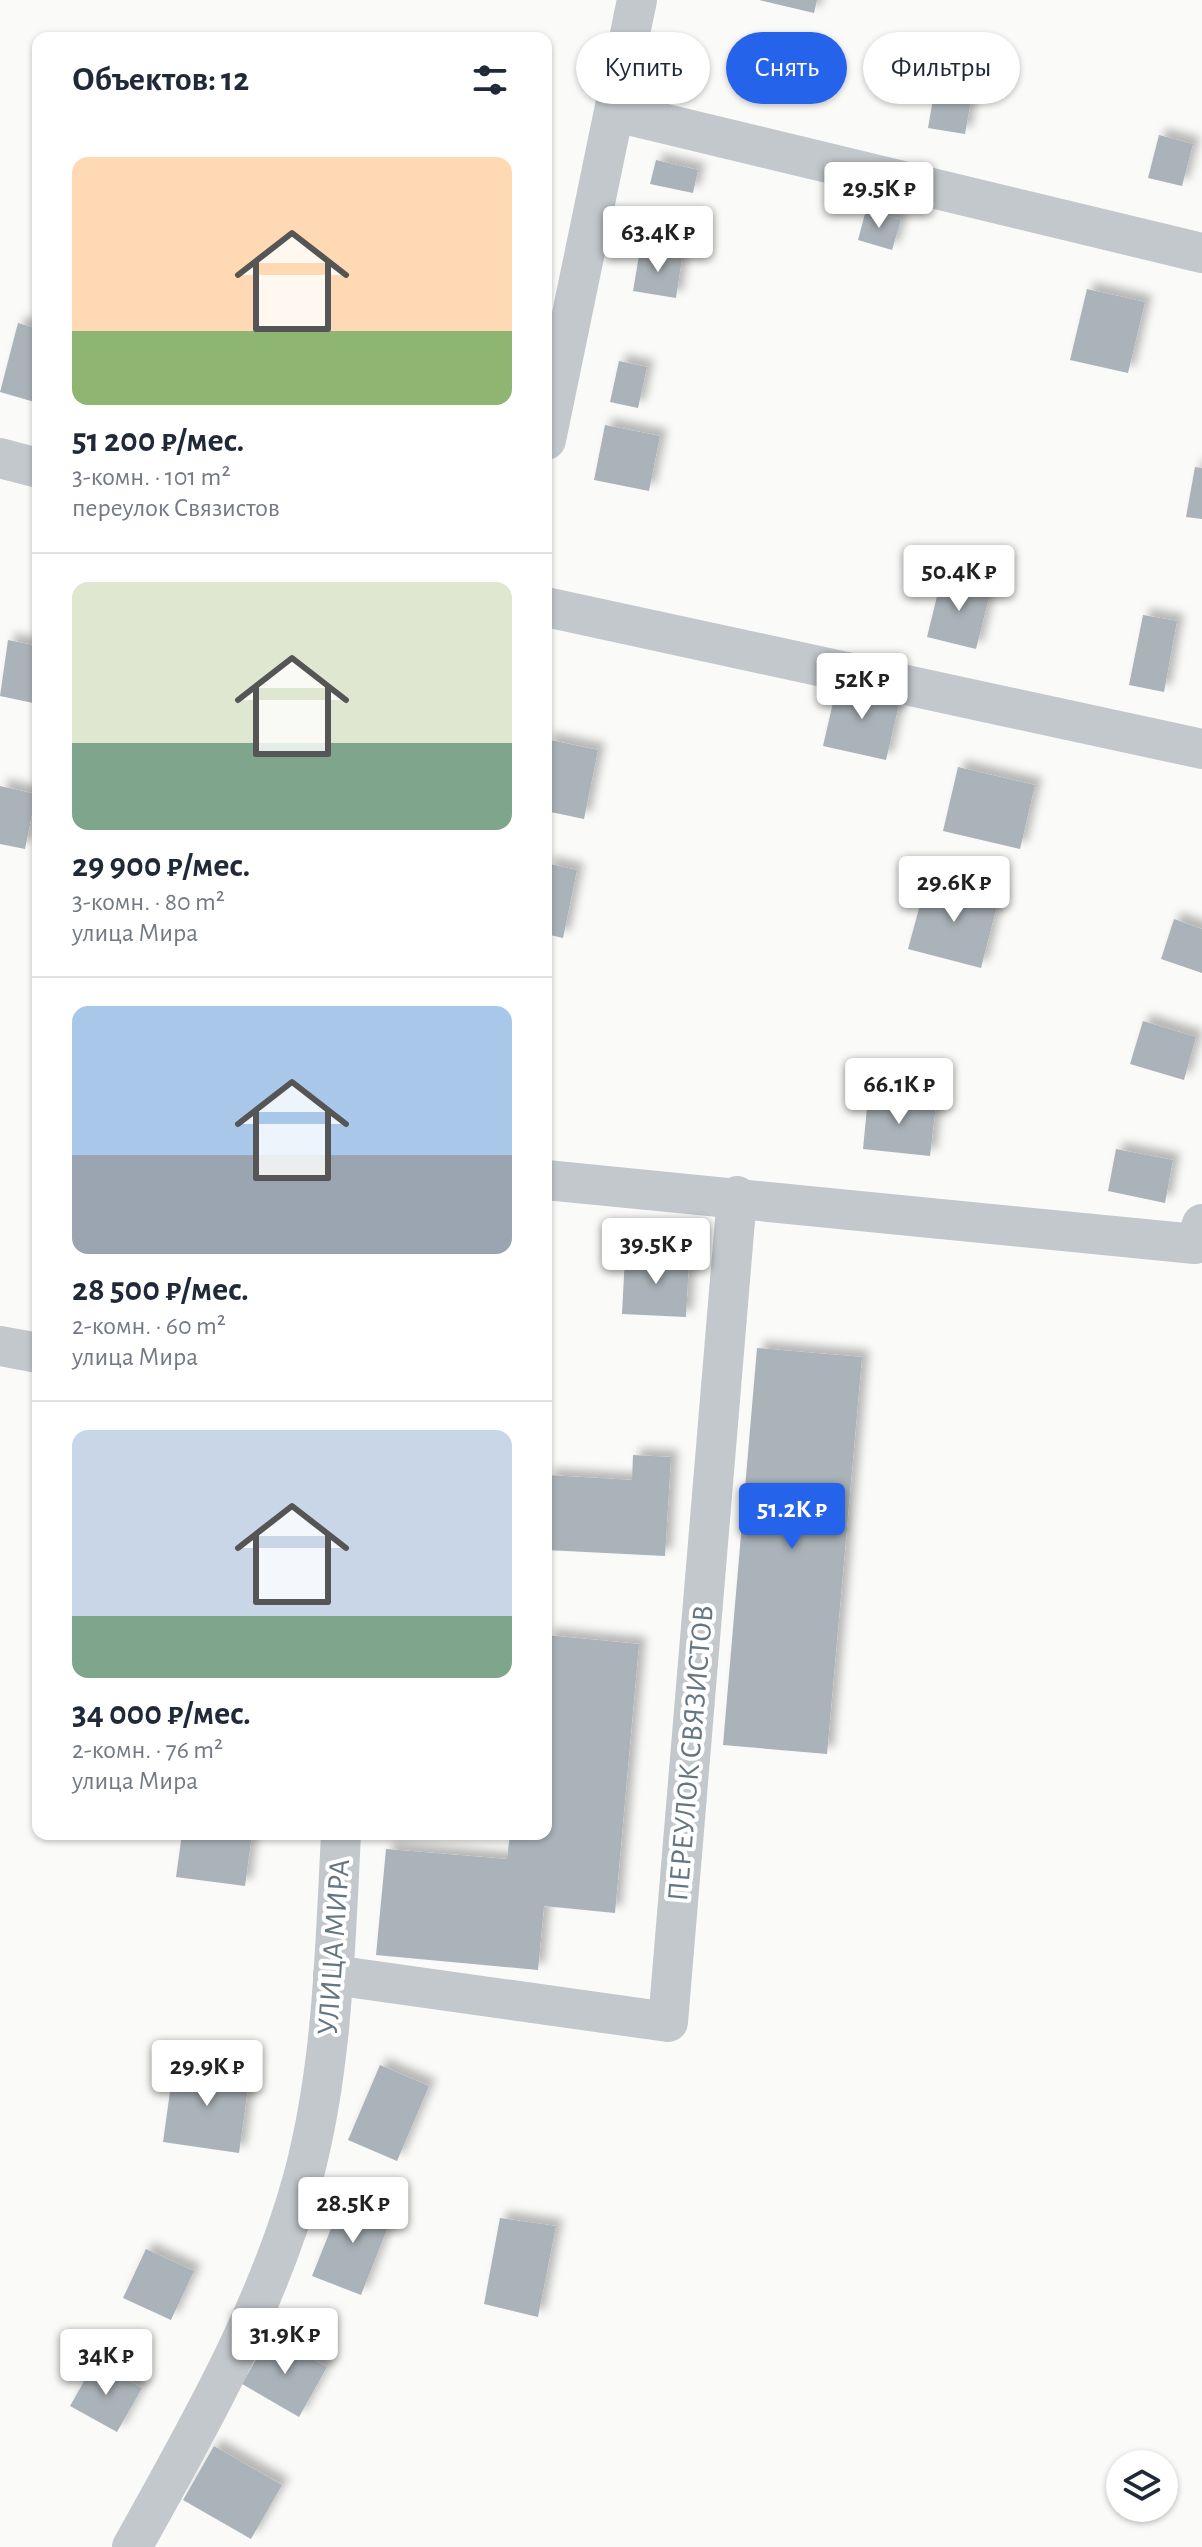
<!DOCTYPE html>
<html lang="ru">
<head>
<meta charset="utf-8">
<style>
	body { margin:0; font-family:"Alegreya Sans",sans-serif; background:#f2f2f3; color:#1f2937; height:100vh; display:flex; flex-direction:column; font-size:30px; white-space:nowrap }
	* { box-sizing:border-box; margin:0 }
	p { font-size:26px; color:#747a83 }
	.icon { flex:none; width:44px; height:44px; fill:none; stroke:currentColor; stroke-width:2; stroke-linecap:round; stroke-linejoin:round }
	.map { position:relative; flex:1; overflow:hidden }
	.drawer { position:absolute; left:32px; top:32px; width:520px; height:1808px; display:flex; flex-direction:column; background:#fff; border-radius:16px; box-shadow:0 2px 6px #0004 }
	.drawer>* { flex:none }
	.banner { position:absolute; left:576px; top:32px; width:506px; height:72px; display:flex; gap:16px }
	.tools { position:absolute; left:1106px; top:2450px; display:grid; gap:16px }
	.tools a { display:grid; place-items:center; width:72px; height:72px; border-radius:50%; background:#fff; box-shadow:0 2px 6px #0004; font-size:40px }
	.price { position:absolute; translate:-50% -68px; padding:0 18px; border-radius:8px; background:#fff; color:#222; font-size:26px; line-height:52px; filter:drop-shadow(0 2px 4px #0008) }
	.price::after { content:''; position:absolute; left:50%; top:48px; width:24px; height:18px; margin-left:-12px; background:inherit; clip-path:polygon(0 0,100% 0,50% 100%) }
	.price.on { background:#2563eb; color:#fff }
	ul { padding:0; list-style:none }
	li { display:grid; align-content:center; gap:16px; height:424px; padding:0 40px }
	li+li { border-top:2px solid #e0e1e3 }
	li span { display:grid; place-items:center; height:248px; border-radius:16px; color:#555 }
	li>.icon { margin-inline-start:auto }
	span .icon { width:144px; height:144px; fill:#fffc; stroke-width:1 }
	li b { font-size:34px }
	h2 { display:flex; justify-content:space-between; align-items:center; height:96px; padding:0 40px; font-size:34px }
	.pill { padding:0 28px; border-radius:36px; background:#fff; box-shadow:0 2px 6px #0004; font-size:28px; line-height:72px }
	.pill.on { background:#2563eb; color:#fff }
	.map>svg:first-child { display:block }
</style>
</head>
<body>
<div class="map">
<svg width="1202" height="2547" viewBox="0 0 1202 2547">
	<defs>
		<filter id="shadow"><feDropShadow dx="7" dy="-7" stdDeviation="4" flood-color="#0004"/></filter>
	</defs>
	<rect width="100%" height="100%" fill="#fafaf8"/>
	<!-- building -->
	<g fill="#aab3b9" filter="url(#shadow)">
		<polygon points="759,0 817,0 814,13"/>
		<polygon points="937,76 974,83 965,134 928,128"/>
		<polygon points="1159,135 1193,144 1182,186 1148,178"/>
		<polygon points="656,160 698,170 693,193 650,184"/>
		<polygon points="866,210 901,220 892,250 858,240"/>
		<polygon points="640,250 682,258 676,298 633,291"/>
		<polygon points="1087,289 1145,302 1128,373 1070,360"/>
		<polygon points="18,323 38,329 38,403 0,392"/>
		<polygon points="619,361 647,367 638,408 610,402"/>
		<polygon points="605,425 660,436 649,491 594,480"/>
		<polygon points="1195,467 1202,468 1202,519 1186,517"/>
		<polygon points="942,576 991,589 976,649 927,637"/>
		<polygon points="1143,615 1177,621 1164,692 1129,685"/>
		<polygon points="8,640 38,646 38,704 0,696"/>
		<polygon points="838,681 901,696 886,760 823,746"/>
		<polygon points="546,739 598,750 584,819 546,811"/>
		<polygon points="958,767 1035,785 1020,849 943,831"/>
		<polygon points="0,786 36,794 25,849 0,844"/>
		<polygon points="546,863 577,870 563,938 546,934"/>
		<polygon points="927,879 999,898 981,968 908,949"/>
		<polygon points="1174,919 1202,929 1202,973 1161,959"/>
		<polygon points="1143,1021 1196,1037 1184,1080 1130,1064"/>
		<polygon points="868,1097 936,1104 930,1156 863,1149"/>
		<polygon points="1116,1149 1173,1160 1165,1203 1108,1191"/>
		<polygon points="625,1256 689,1259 686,1317 622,1314"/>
		<polygon points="757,1348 862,1357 827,1754 723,1745"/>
		<polygon points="633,1455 671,1457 665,1556 546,1550 547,1475 632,1480"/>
		<polygon points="546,1635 639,1644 615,1913 544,1906 538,1970 376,1955 386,1849 507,1859 510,1834 546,1834"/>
		<polygon points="182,1834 252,1834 245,1886 176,1877"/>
		<polygon points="174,2063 250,2073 239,2153 163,2142"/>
		<polygon points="380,2065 429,2086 397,2161 348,2140"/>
		<polygon points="345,2194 393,2214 361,2295 312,2276"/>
		<polygon points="500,2218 556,2226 538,2317 484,2304"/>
		<polygon points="146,2249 194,2271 171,2320 123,2298"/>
		<polygon points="270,2335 327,2367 299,2417 242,2384"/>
		<polygon points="95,2362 142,2388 117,2432 70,2406"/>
		<polygon points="214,2446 282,2485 251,2539 183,2500"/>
	</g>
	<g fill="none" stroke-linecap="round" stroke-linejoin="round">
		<!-- minor -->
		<g stroke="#c3c8cc" stroke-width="40">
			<polyline points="616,112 1202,253"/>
			<polyline points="546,440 637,0"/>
			<polyline points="0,458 38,468"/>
			<polyline points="546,607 1202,749"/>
			<polyline points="546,1180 1195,1244 1202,1224"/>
			<polyline points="0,1346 38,1353"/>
			<polyline points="333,1975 668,2022 737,1196"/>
			<path d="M132,2547C197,2430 267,2309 303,2178C333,2067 335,1948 341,1834"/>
		</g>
	</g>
	<g text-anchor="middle" stroke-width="8" stroke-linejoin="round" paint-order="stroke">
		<!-- street labels -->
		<g font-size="30" fill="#657683" stroke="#fff">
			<text transform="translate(690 1753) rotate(-85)" y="10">ПЕРЕУЛОК СВЯЗИСТОВ</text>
			<text transform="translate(333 1947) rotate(-86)" y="10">УЛИЦА МИРА</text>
		</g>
	</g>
</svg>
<div class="tools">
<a><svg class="icon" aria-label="layers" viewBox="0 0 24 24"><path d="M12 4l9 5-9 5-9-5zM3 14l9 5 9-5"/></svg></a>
</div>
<b class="price" style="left:879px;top:230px">29.5K ₽</b>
<b class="price" style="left:658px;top:274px">63.4K ₽</b>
<b class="price" style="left:959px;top:613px">50.4K ₽</b>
<b class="price" style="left:862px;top:721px">52K ₽</b>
<b class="price" style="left:954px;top:924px">29.6K ₽</b>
<b class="price" style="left:899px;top:1126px">66.1K ₽</b>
<b class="price" style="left:656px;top:1286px">39.5K ₽</b>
<b class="price on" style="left:792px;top:1551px">51.2K ₽</b>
<b class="price" style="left:207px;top:2108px">29.9K ₽</b>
<b class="price" style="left:353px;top:2245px">28.5K ₽</b>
<b class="price" style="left:285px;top:2376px">31.9K ₽</b>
<b class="price" style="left:106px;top:2397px">34K ₽</b>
<div class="banner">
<a class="pill">Купить</a>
<a class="pill on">Снять</a>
<a class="pill">Фильтры</a>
</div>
<section class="drawer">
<h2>Объектов: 12<svg class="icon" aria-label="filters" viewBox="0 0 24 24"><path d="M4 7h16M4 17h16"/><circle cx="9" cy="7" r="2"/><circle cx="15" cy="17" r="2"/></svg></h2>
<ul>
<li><span style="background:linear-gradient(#ffd9b3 70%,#8fb573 0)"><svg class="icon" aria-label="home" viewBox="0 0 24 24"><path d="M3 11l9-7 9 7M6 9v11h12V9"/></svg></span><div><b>51 200 ₽/мес.</b><p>3-комн. · 101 m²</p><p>переулок Связистов</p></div></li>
<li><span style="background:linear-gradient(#dfe7d0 65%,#7fa58c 0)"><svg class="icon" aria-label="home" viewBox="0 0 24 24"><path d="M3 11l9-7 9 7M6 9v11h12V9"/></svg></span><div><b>29 900 ₽/мес.</b><p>3-комн. · 80 m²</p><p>улица Мира</p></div></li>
<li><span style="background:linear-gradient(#a9c7e8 60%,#9aa5b1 0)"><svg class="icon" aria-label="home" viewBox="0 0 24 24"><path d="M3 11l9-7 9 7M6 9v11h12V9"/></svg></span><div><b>28 500 ₽/мес.</b><p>2-комн. · 60 m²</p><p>улица Мира</p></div></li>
<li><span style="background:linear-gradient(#c9d6e8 75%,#7fa58c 0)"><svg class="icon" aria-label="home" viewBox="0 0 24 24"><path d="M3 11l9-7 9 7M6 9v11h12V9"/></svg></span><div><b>34 000 ₽/мес.</b><p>2-комн. · 76 m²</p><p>улица Мира</p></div></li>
</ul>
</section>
</div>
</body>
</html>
